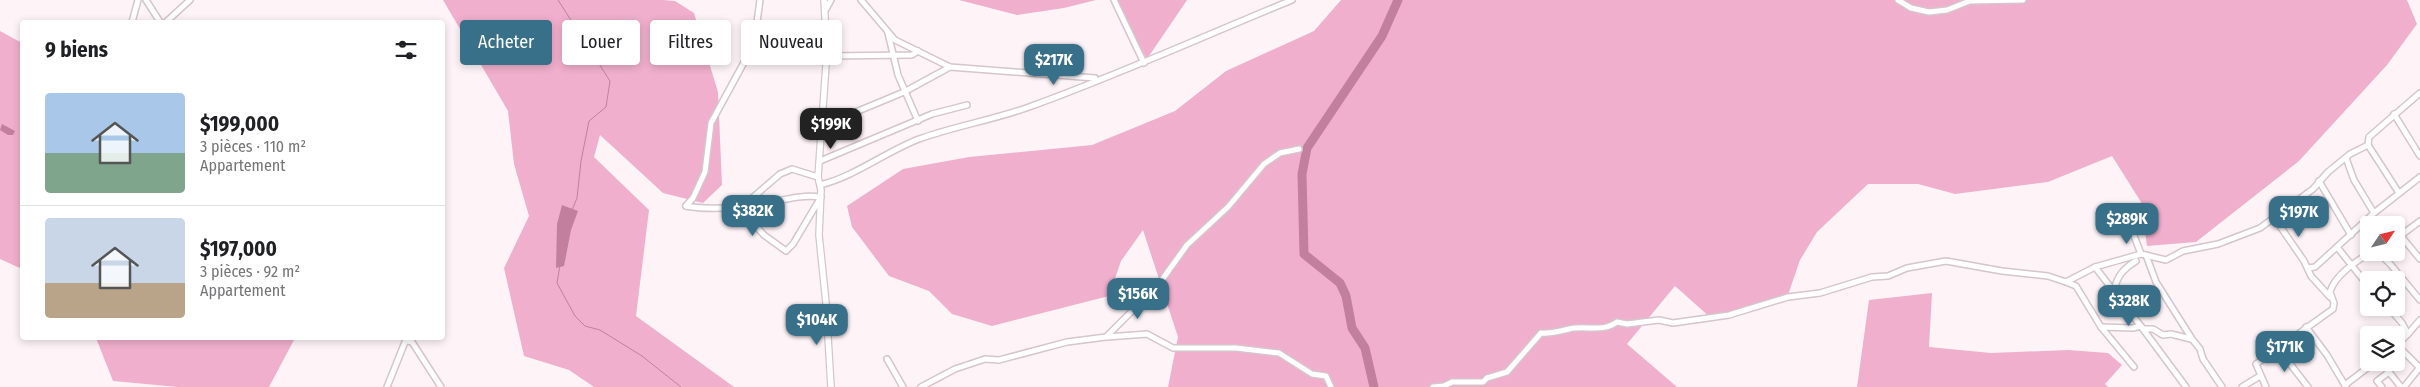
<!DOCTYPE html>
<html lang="fr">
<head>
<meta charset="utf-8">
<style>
	body { margin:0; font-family:"Fira Sans Condensed",sans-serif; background:#f2f2f2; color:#202124; height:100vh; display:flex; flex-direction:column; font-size:19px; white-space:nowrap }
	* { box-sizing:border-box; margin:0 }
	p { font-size:16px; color:#757577 }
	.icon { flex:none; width:28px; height:28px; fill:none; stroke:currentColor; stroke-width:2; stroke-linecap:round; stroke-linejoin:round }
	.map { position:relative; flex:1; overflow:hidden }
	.panel { position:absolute; left:20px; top:20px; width:425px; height:320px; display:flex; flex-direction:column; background:#fff; border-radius:5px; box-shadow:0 2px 8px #0003 }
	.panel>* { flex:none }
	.guide { position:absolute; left:460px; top:20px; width:475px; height:45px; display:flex; gap:10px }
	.needle { width:32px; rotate:55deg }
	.tools { position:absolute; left:2360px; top:216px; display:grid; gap:10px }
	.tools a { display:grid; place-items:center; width:45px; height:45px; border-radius:5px; background:#fff; box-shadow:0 2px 8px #0003; font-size:25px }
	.price { position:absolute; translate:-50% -42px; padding:0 11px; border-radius:10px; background:#38708a; color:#fff; font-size:16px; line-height:32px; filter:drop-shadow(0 1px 2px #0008) }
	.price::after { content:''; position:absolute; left:50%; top:30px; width:15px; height:11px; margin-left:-8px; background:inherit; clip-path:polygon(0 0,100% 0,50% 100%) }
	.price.selected { background:#222; color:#fff }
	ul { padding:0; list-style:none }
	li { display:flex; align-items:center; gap:15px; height:125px; padding:0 25px }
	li+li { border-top:1px solid #e0e0e0 }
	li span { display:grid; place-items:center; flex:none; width:140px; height:100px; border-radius:5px; color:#555 }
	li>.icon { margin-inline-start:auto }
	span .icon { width:60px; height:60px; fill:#fffc; stroke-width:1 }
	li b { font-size:21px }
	h2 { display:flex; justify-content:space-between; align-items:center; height:60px; padding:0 25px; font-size:21px }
	.pill { padding:0 18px; border-radius:5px; background:#fff; box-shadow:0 2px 8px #0003; font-size:18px; line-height:45px }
	.pill.selected { background:#38708a; color:#fff }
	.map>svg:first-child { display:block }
</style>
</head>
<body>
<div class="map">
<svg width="2420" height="387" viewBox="0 0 2420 387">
	<rect width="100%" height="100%" fill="#fef4f8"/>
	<!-- green -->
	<g fill="#f0afcc">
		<polygon points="443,0 663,0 675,1 694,13 718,92 722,185 703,203 663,193 600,135 594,157 649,210 636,316 734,387 594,387 569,370 524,356 504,268 529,216 514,164 508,111"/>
		<polygon points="959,0 1096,0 1064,8 1017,15"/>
		<polygon points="1112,0 1187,0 1147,59"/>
		<polygon points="1341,0 2407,0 2417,24 2387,65 2299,161 2196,242 2147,246 2141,202 2112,156 2048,182 1955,194 1918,184 1868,184 1817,232 1800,260 1788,295 1712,319 1675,286 1627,344 1677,387 1168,387 1178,337 1143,230 1121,261 1109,296 992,326 952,314 929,291 889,276 852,227 847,206 903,169 969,157 1092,145 1175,111 1226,71 1314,31"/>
		<polygon points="0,31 22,43 22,269 0,259"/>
		<polygon points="1932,293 1929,347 1991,353 2068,350 2108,353 2122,365 2105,384 2108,387 1857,387 1869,300"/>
		<polygon points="96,338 295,338 269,387 178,387 113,381"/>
	</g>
	<!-- water -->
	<g fill="#c3809e">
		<polygon points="2,124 15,131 13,135 8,135 0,130"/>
		<polygon points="562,205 578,211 571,230 564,266 556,268 557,224"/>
	</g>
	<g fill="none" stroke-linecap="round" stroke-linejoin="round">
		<!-- stream -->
		<g stroke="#c3809e" stroke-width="1">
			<polyline points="558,0 610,81 606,107 589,121 581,161 577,198 572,210"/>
			<polyline points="560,265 557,283 575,316 585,326 600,330 642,356 681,387"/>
		</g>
		<!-- river -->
		<polyline stroke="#c3809e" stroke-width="9" points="1374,387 1365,348 1352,328 1346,296 1340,283 1304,254 1302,174 1307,148 1382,36 1398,0"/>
		<defs>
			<g id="minor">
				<polyline points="146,0 160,22"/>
				<polyline points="861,0 895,40 950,67 1095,78"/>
				<polyline points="1114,0 1144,63"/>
				<polyline points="1898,0 1911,8 1929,12 1947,10 1970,1 2023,0"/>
				<polyline points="826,9 831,0"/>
				<polyline points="132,22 138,0"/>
				<polyline points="166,22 190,0"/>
				<polyline points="888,33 898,75 918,121"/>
				<polyline points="827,56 912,55 918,51"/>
				<polyline points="667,57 727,57"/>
				<polyline points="2394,114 2420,156"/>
				<polyline points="822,126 904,92 950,67"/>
				<polyline points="2368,145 2399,193"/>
				<polyline points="2346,158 2354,180 2374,213"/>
				<polyline points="820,161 932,114 967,105"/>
				<polyline points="2319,181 2351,235"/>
				<path d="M820,185C856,176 885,152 919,139C955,126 993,120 1029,107C1118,75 1204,36 1292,0"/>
				<path d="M686,206C708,210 734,208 756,205C778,202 798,194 821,197L793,244L786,251L764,235L738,207"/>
				<polyline points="686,206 693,198 705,172 711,123 754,44 760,0"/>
				<polyline points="743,206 780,174 792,169 818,177"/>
				<polyline points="2273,216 2304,261 2311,276 2330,297"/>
				<polyline points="2131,228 2141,254"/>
				<polyline points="2401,236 2420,259"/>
				<polyline points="2396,239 2420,221"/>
				<polyline points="2337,247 2369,287"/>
				<polyline points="2378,252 2391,265 2420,300"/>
				<polyline points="2146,255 2156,282 2192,339 2200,349 2203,359 2222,387"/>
				<polyline points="2095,267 2143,329 2153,329 2163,335 2171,334 2191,339"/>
				<polyline points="2308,268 2315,267 2374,213 2420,177"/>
				<polyline points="2066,282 2076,286 2101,327 2134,367"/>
				<path d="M2114,291C2117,276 2123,269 2136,261"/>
				<polyline points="2389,308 2402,323 2408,334 2396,346"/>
				<polyline points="2101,327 2133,328 2141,326"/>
				<polyline points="2306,327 2327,355 2346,387"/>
				<polyline points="2143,329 2186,387"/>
				<polyline points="2408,334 2420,320"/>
				<polyline points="1107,337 1147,334 1173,348 1236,348 1279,353 1312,374 1326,376 1331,387"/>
				<polyline points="2397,345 2420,368"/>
				<polyline points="2277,347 2308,387"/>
				<polyline points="887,359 903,387"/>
				<polyline points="2381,362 2401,387"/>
				<polyline points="2345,385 2375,362"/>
				<polyline points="387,387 405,342 408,341 412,342 441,387"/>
				<polyline points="921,387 955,369 985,359 999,360 1067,342 1106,337 1159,284 1187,245 1228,207 1264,164 1280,153 1299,149"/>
				<path d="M1433,387L1444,386L1452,382H1483L1487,378L1507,372L1541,333C1553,334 1559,331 1569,329C1586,325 1602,333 1617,322L1627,324L1659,320L1673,323L1729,315L1788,297L1820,293L1872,277L1888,276L1907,268L1946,261L2002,271L2048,276L2066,282L2095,267L2141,254L2166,260L2183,251L2218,244L2260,228L2313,189L2328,172L2350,154L2368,145L2369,137L2420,93"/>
				<polyline points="2242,387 2260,376"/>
				<path d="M2266,387L2256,364L2333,309L2334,303L2330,292C2334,276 2357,260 2372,252"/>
				<polyline points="2382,387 2377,381 2389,372"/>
				<polyline points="2404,387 2420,367"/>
			</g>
			<polyline id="tertiary" points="824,0 827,51 818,177 821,190 819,235 826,303 831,387"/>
		</defs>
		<!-- minor casing -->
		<use href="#minor" stroke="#d6c5cc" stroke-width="8"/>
		<!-- tertiary casing -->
		<use href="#tertiary" stroke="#d6c5cc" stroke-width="8"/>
		<!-- minor -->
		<use href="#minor" stroke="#fff" stroke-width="5"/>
		<!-- tertiary -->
		<use href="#tertiary" stroke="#fff" stroke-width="5.5"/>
	</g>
</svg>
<div class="tools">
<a><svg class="needle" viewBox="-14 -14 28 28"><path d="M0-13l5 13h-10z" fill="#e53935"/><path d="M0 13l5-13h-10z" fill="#757577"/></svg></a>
<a><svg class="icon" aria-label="locate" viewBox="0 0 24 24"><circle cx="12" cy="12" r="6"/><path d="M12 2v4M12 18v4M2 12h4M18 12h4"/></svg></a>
<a><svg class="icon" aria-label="layers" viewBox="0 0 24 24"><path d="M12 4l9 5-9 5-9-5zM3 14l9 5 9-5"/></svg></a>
</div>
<b class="price" style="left:1054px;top:86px">$217K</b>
<b class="price selected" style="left:831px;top:150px">$199K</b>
<b class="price" style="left:753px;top:237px">$382K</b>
<b class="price" style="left:2299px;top:238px">$197K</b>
<b class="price" style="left:2127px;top:245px">$289K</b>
<b class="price" style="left:1138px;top:320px">$156K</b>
<b class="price" style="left:2129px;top:327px">$328K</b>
<b class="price" style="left:817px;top:346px">$104K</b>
<b class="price" style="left:2285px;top:373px">$171K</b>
<div class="guide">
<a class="pill selected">Acheter</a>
<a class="pill">Louer</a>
<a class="pill">Filtres</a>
<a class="pill">Nouveau</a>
</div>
<section class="panel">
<h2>9 biens<svg class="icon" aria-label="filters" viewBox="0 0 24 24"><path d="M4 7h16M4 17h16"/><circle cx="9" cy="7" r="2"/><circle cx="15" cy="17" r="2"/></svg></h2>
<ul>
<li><span style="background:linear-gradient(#a9c7e8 60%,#7fa58c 0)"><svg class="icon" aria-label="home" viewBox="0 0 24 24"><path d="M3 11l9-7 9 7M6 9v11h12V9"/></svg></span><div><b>$199,000</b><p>3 pièces · 110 m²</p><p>Appartement</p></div></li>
<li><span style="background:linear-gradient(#c9d6e8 65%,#b9a48a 0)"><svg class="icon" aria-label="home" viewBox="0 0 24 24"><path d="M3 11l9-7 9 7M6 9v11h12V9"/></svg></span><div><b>$197,000</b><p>3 pièces · 92 m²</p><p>Appartement</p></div></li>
</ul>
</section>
</div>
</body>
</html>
